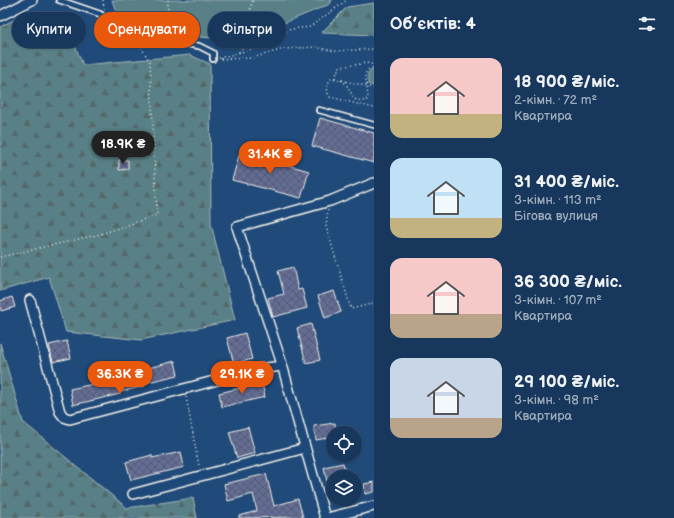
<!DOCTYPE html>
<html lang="uk">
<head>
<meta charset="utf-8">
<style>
	body { margin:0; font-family:"Balsamiq Sans",sans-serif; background:#203f62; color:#f1f3f6; height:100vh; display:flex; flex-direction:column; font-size:15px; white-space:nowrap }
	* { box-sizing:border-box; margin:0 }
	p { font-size:13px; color:#9eacbb }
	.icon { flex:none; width:22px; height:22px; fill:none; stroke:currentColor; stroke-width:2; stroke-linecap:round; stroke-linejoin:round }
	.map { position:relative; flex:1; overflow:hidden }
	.details { display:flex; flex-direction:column; background:#17385c; width:300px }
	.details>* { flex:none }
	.hud { position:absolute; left:12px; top:12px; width:302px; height:36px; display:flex; gap:8px }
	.controls { position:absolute; left:326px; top:426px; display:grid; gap:8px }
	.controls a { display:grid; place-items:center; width:36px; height:36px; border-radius:50%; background:#17385c; box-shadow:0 1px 3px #0004,0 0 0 1px #365272; font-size:20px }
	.price { position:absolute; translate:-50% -34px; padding:0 9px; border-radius:14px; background:#ea580c; color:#fff; font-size:13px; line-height:26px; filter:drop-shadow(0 1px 2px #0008) }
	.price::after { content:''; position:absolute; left:50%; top:24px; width:12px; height:9px; margin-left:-6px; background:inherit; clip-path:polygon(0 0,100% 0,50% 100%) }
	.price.current { background:#222; color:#fff }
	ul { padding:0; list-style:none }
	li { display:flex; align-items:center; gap:12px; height:100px; padding:0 16px }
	li span { display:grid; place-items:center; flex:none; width:112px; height:80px; border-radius:12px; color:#555 }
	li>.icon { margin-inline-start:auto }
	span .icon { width:48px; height:48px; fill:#fffc; stroke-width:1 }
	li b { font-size:17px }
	h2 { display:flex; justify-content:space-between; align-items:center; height:48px; padding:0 16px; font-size:17px }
	.pill { padding:0 14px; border-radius:18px; background:#17385c; box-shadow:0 1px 3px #0004,0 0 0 1px #365272; font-size:14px; line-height:36px }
	.pill.current { background:#ea580c; color:#fff }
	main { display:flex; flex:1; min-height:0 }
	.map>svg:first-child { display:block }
</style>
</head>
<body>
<main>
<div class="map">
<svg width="374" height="518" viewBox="0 0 374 518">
	<defs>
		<pattern id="forest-firs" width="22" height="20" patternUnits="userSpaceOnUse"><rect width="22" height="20" fill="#598086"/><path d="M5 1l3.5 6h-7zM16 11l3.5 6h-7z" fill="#526769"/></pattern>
		<pattern id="park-crowns" width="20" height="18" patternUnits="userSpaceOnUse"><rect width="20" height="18" fill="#598086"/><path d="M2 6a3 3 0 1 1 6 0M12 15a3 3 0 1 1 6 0" fill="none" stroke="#526769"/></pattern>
		<pattern id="building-cross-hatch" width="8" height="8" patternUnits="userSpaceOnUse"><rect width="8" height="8" fill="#646d96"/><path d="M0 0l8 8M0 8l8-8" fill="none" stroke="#565a6e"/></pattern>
	</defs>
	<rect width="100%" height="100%" fill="#1f4a7a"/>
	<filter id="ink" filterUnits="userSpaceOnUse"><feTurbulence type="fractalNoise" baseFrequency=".025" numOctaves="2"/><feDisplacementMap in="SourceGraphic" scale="8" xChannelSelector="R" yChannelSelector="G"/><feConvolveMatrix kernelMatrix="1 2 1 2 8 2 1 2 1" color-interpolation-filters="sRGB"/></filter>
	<g filter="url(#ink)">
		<!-- green -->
		<polygon fill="#598086" stroke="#a6b8b7" points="112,0 332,0 330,4 241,41 170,34 117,15"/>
		<!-- forest -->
		<g fill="url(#forest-firs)" stroke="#a6b8b7">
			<polygon points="374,3 374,35 321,33 347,7"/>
			<polygon points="25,14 63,17 83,65 190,55 210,64 211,224 235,320 141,340 66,332 49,277 0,291 0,27"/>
			<polygon points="0,343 23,422 127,508 193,498 197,518 0,518"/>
		</g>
		<!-- park -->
		<polygon fill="url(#park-crowns)" stroke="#a6b8b7" points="372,70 374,70 374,86 368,84 368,74"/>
		<!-- building -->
		<g fill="url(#building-cross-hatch)" stroke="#f4f1e8">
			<polygon points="320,118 374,133 374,163 312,146"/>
			<polygon points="240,152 309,171 301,198 232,180"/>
			<polygon points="119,160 128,160 128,169 119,170"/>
			<polygon points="293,267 298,290 302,289 307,308 273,317 268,298 284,294 278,271"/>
			<polygon points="334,291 341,312 325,318 318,296"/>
			<polygon points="12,297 15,307 1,311 0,301"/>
			<polygon points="311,324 320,360 306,363 297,328"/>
			<polygon points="245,333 252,359 234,364 227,338"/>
			<polygon points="67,341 71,358 53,362 49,345"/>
			<polygon points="175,361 178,375 144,383 145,386 120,392 120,394 73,405 70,389 98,383 95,373 113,368 115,373 141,367 141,370"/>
			<polygon points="262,383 265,397 222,407 219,393"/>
			<polygon points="335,423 336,433 333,433 333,437 316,440 314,426"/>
			<polygon points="248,427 255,453 237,458 229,432"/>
			<polygon points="181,452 184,467 131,480 126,462 152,455 152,458"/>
			<polygon points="343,463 346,477 333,477 333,491 329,492 324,467"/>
			<polygon points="266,474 274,506 298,499 303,517 239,518 239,516 257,511 253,494 228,501 224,484"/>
			<polygon points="374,482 374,492 365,494 364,484"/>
		</g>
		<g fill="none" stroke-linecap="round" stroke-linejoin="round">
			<defs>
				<g id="service">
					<polyline points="59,0 100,14 127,34 199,46 213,53 213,59"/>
					<polyline points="319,110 374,125"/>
				</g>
				<g id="minor">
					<polyline points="0,16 32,0"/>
					<polyline points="30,300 60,412 64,417 70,419 259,369 282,366"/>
					<polyline points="133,494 305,448"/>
					<polyline points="325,518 281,361 237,227 330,201 374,183"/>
					<polyline points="327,518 374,506"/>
				</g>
			</defs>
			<!-- service casing -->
			<use href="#service" stroke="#f4f1e8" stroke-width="8"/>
			<!-- minor casing -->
			<use href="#minor" stroke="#f4f1e8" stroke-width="12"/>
			<!-- path -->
			<g stroke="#f4f1e8" stroke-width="1.5" stroke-dasharray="1 3" stroke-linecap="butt">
				<polyline points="103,0 104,9"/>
				<polyline points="167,33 168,0"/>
				<polyline points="239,52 252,36 248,16 253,0"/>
				<polyline points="219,58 249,50 291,29 310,27 347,0"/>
				<polyline points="221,59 252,58 284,49 315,47 335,51 374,49"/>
				<polyline points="335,78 339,67 367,63 374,65"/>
				<path d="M341,80C349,85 350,94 356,100L366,101L368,97L365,74L369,69L374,67"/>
				<polyline points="374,88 332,78 329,81 327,92 330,97 374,108"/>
				<polyline points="328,210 326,226 351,309 374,303"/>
				<polyline points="0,257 101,234 157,215 150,62 138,42"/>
				<polyline points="186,397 199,466"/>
			</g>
			<!-- service -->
			<use href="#service" stroke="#1f4a7a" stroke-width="4.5"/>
			<!-- minor -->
			<use href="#minor" stroke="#1f4a7a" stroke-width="9"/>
		</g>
	</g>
</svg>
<div class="controls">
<a><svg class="icon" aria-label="locate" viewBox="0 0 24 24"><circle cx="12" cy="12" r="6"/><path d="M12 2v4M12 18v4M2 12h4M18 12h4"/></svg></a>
<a><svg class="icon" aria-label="layers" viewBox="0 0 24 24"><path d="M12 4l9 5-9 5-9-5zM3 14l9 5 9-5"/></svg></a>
</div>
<b class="price current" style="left:123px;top:165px">18.9K ₴</b>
<b class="price" style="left:270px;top:175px">31.4K ₴</b>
<b class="price" style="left:120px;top:395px">36.3K ₴</b>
<b class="price" style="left:242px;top:395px">29.1K ₴</b>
<div class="hud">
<a class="pill">Купити</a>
<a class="pill current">Орендувати</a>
<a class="pill">Фільтри</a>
</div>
</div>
<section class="details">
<h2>Об’єктів: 4<svg class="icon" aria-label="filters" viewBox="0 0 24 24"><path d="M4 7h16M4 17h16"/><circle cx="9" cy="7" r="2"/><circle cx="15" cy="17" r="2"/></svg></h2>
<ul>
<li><span style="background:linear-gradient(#f6c9c9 70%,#c2b280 0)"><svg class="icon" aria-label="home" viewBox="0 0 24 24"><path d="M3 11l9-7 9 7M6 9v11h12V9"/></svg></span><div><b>18 900 ₴/міс.</b><p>2-кімн. · 72 m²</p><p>Квартира</p></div></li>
<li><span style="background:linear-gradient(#bfe0f5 75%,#c2b280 0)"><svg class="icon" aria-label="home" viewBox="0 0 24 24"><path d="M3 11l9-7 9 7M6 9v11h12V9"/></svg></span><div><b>31 400 ₴/міс.</b><p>3-кімн. · 113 m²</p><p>Бігова вулиця</p></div></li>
<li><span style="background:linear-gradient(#f6c9c9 70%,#b9a48a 0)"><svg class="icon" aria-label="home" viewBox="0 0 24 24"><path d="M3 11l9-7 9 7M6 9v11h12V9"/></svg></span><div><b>36 300 ₴/міс.</b><p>3-кімн. · 107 m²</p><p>Квартира</p></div></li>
<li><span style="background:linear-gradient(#c9d6e8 75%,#b9a48a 0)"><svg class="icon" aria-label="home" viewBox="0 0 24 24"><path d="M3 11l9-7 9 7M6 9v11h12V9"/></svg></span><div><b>29 100 ₴/міс.</b><p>3-кімн. · 98 m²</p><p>Квартира</p></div></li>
</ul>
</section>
</main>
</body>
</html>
